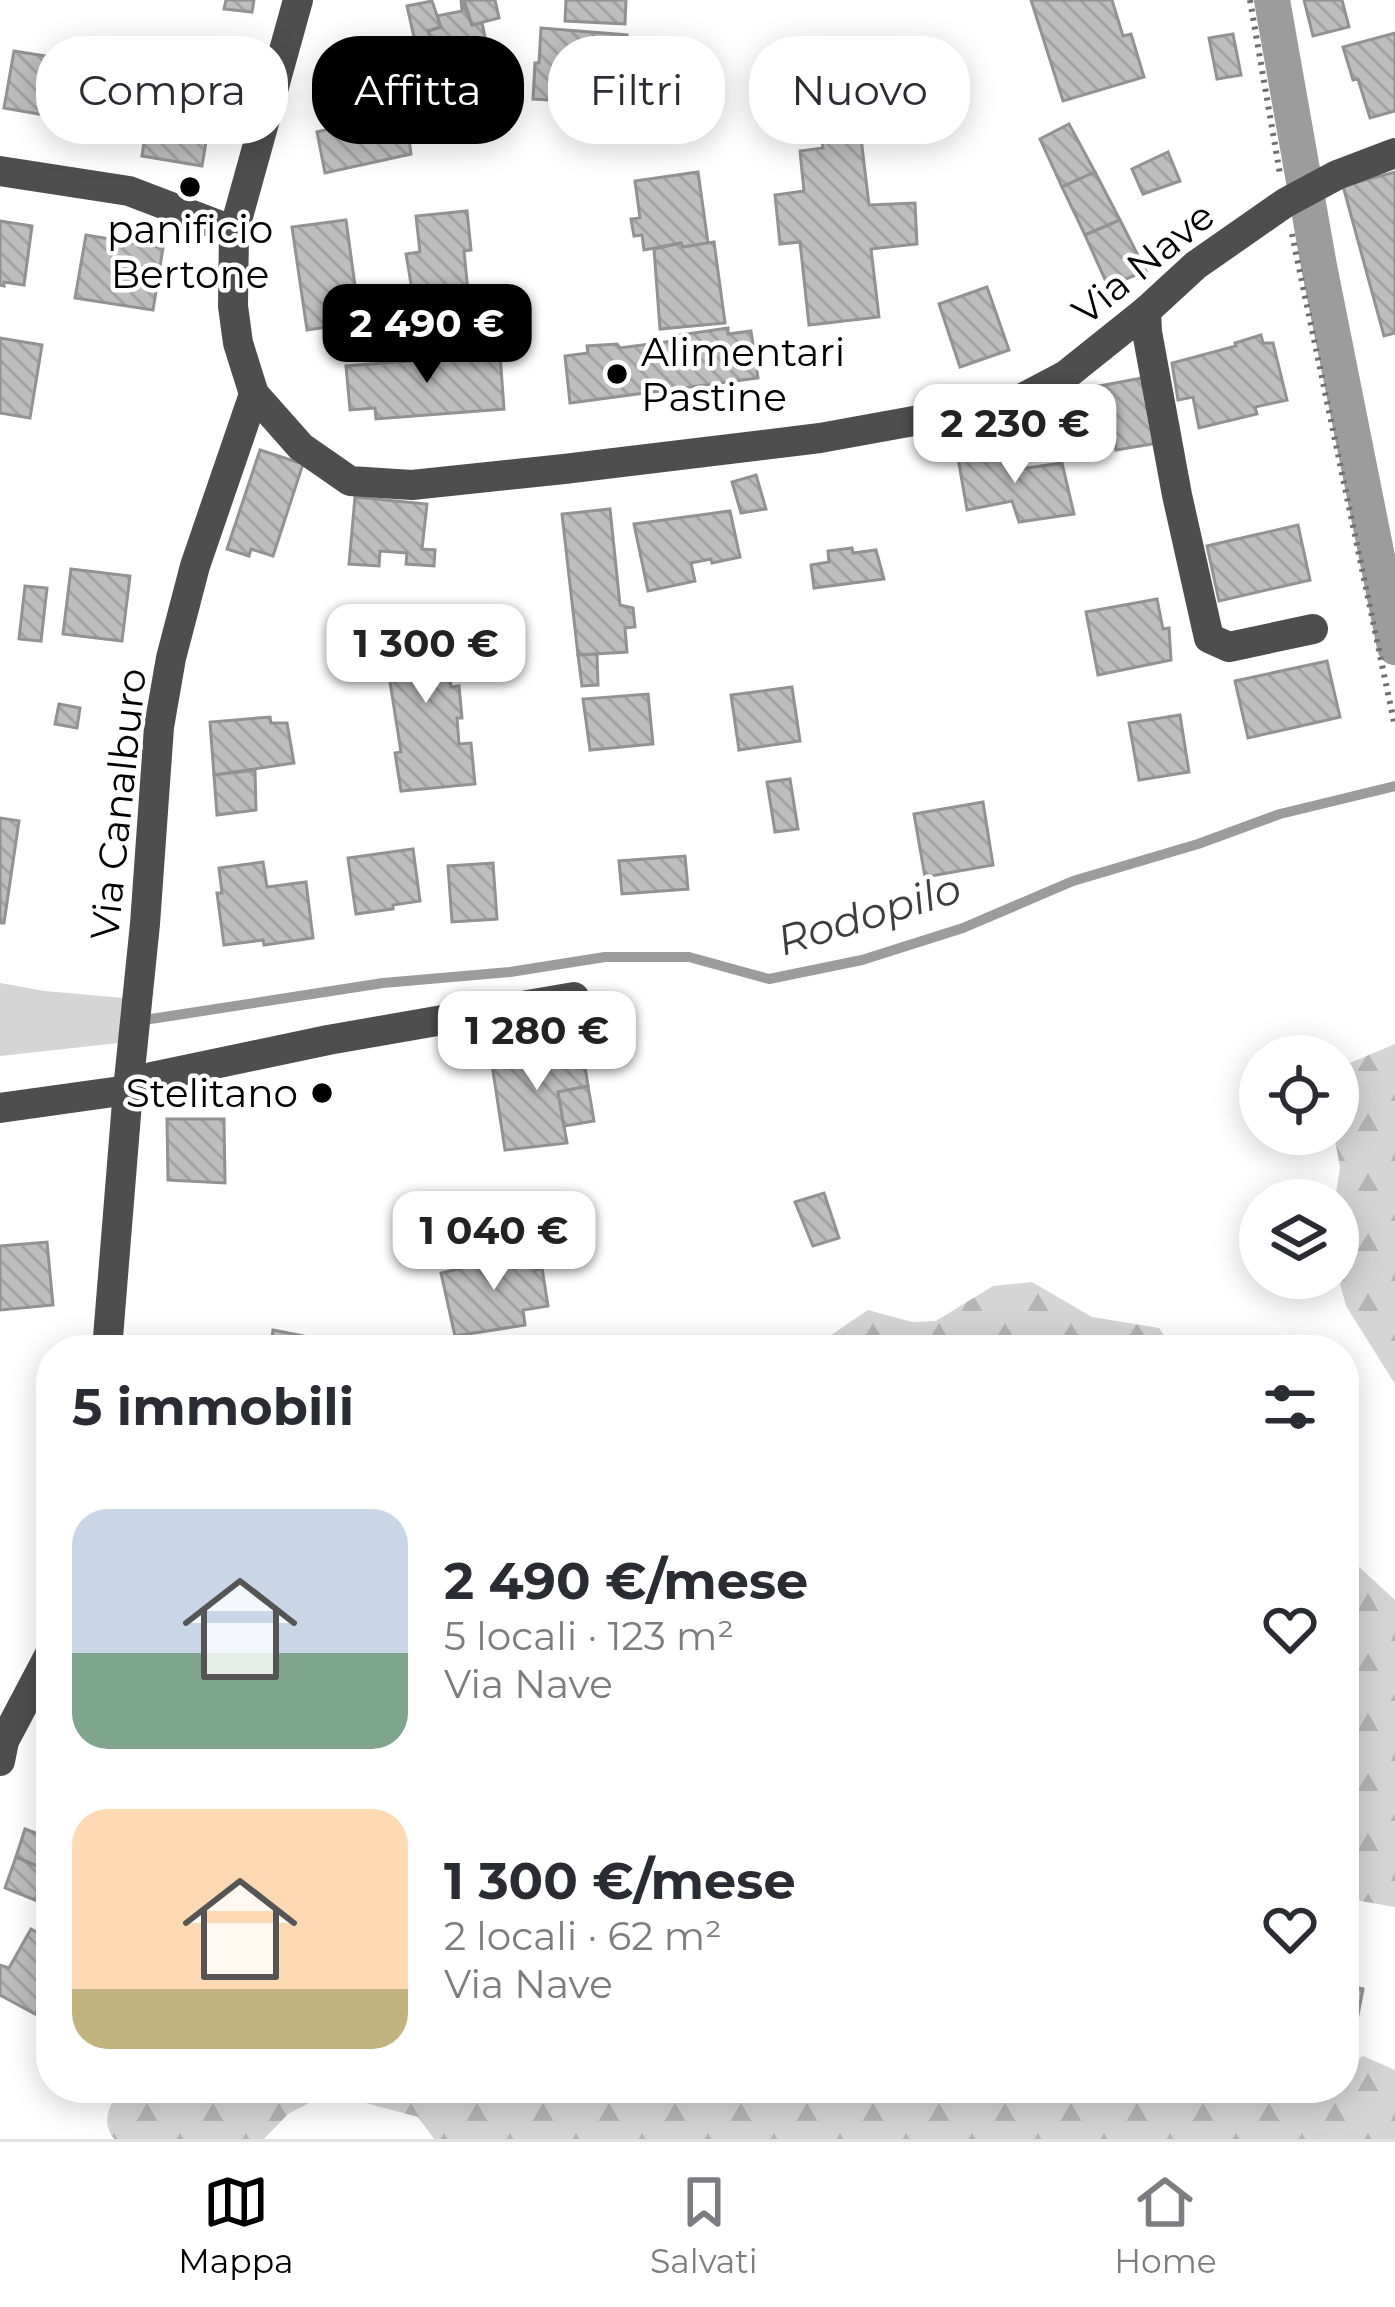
<!DOCTYPE html>
<html lang="it">
<head>
<meta charset="utf-8">
<style>
	body { margin:0; font-family:Montserrat,sans-serif; background:#f7f7f7; color:#2b2b33; height:100vh; display:flex; flex-direction:column; font-size:45px; white-space:nowrap }
	* { box-sizing:border-box; margin:0 }
	p { font-size:39px; color:#7c7c81 }
	.icon { flex:none; width:66px; height:66px; fill:none; stroke:currentColor; stroke-width:2; stroke-linecap:round; stroke-linejoin:round }
	.map { position:relative; flex:1; overflow:hidden }
	.sheet { position:absolute; left:36px; top:1335px; width:1323px; height:768px; display:flex; flex-direction:column; background:#fff; border-radius:48px; box-shadow:0 6px 30px #0003 }
	.sheet>* { flex:none }
	.banner { position:absolute; left:36px; top:36px; width:1323px; height:108px; display:flex; gap:24px }
	.tools { position:absolute; left:1239px; top:1035px; display:grid; gap:24px }
	.tools a { display:grid; place-items:center; width:120px; height:120px; border-radius:50%; background:#fff; box-shadow:0 6px 30px #0003; font-size:60px }
	.price { position:absolute; translate:-50% -102px; padding:0 27px; border-radius:24px; background:#fff; color:#222; font-size:39px; line-height:78px; filter:drop-shadow(0 3px 6px #0008) }
	.price::after { content:''; position:absolute; left:50%; top:72px; width:36px; height:27px; margin-left:-18px; background:inherit; clip-path:polygon(0 0,100% 0,50% 100%) }
	.price.current { background:#000; color:#fff }
	ul { padding:0; list-style:none }
	li { display:flex; align-items:center; gap:36px; height:300px; padding:0 36px }
	li span { display:grid; place-items:center; flex:none; width:336px; height:240px; border-radius:36px; color:#555 }
	li>.icon { margin-inline-start:auto }
	span .icon { width:144px; height:144px; fill:#fffc; stroke-width:1 }
	li b { font-size:51px }
	h2 { display:flex; justify-content:space-between; align-items:center; height:144px; padding:0 36px; font-size:51px }
	.pill { padding:0 42px; border-radius:48px; background:#fff; box-shadow:0 6px 30px #0003; font-size:42px; line-height:108px }
	.pill.current { background:#000; color:#fff }
	.tabs { display:flex; justify-content:space-around; align-items:center; height:168px; border-top:3px solid #e1e1e2; background:#fff; font-size:33px; color:#7c7c81 }
	.tabs a { display:grid; justify-items:center; gap:6px }
	.tabs .current { color:#000 }
	.map>svg:first-child { display:block }
</style>
</head>
<body>
<div class="map">
<svg width="1395" height="2139" viewBox="0 0 1395 2139">
	<defs>
		<pattern id="forest-firs" width="22" height="20" patternUnits="userSpaceOnUse" patternTransform="scale(3)"><rect width="22" height="20" fill="#d5d5d5"/><path d="M5 1l3.5 6h-7zM16 11l3.5 6h-7z" fill="#b5b5b5"/></pattern>
		<pattern id="building-back-hatch" width="6" height="6" patternUnits="userSpaceOnUse" patternTransform="scale(3)"><rect width="6" height="6" fill="#bebebe"/><path d="M-1 5l2 2M0 0l6 6M5-1l2 2" fill="none" stroke="#a2a2a2"/></pattern>
	</defs>
	<rect width="100%" height="100%" fill="#fff"/>
	<!-- grass -->
	<polygon fill="#d5d5d5" points="0,983 45,991 124,998 119,1043 0,1056"/>
	<!-- forest -->
	<g fill="url(#forest-firs)">
		<polygon points="1395,1044 1395,1384 1346,1306 1338,1276 1338,1200 1335,1200 1340,1168 1334,1134 1338,1134 1338,1068"/>
		<polygon points="1032,1282 1092,1317 1159,1328 1174,1350 809,1350 868,1310 912,1322 936,1321 993,1286"/>
		<polygon points="1344,1553 1395,1600 1395,1907 1344,1898"/>
		<path d="M1363,2056L1395,2070V2139H434L418,2117L328,2093L288,2114L264,2139H114C100,2120 110,2104 122,2088H1344V2068Z"/>
	</g>
	<g fill="none" stroke-linecap="round" stroke-linejoin="round">
		<!-- stream -->
		<polyline stroke="#9c9c9c" stroke-width="10" points="138,1021 383,983 510,972 605,957 689,957 769,979 862,960 963,928 1073,881 1198,844 1280,814 1395,786"/>
		<!-- canal -->
		<polyline stroke="#9c9c9c" stroke-width="36" points="1272,0 1319,266 1395,647"/>
	</g>
	<!-- building -->
	<g fill="url(#building-back-hatch)" stroke="#929292" stroke-width="3">
		<polygon points="226,0 254,0 252,12 224,9"/>
		<polygon points="461,0 472,25 482,23 489,55 469,61 471,70 443,75 435,50 420,52 416,46 433,44 428,31 441,27 436,16 462,11"/>
		<polygon points="464,0 495,0 499,18 472,25"/>
		<polygon points="566,0 626,0 625,24 565,21"/>
		<polygon points="1031,0 1112,0 1123,36 1131,34 1144,77 1063,101"/>
		<polygon points="1304,0 1342,0 1349,27 1313,36"/>
		<polygon points="432,1 441,27 428,31 433,44 416,46 407,6"/>
		<polygon points="541,28 627,35 625,90 600,90 600,103 533,99 535,63 539,63"/>
		<polygon points="1395,33 1395,111 1370,118 1358,79 1353,80 1343,47"/>
		<polygon points="1233,34 1241,75 1217,79 1209,38"/>
		<polygon points="374,39 379,60 386,58 391,82 401,80 411,154 325,173 317,132 338,127 325,69 347,65 343,46"/>
		<polygon points="14,51 77,61 73,84 79,85 73,120 4,108"/>
		<polygon points="156,64 217,74 202,166 142,156 146,129 152,130 156,102 149,101"/>
		<polygon points="1069,124 1095,172 1062,187 1040,139"/>
		<polygon points="861,138 869,205 915,203 917,244 871,249 879,317 809,325 800,242 780,244 775,195 804,191 800,151 823,148 822,142"/>
		<polygon points="1168,152 1180,181 1143,194 1132,169"/>
		<polygon points="698,172 708,243 683,247 681,243 644,250 642,235 634,236 631,219 640,218 635,181"/>
		<polygon points="1095,172 1120,220 1085,235 1062,187"/>
		<polygon points="1395,172 1395,333 1384,336 1343,186"/>
		<polygon points="467,211 471,250 464,251 469,302 415,307 406,254 420,252 416,216"/>
		<polygon points="346,220 360,322 307,330 292,227"/>
		<polygon points="1120,220 1146,271 1108,286 1085,235"/>
		<polygon points="0,221 32,226 24,285 4,282 4,286 0,285"/>
		<polygon points="86,235 163,248 153,310 75,298"/>
		<polygon points="714,242 725,323 660,329 654,249 681,243 683,247"/>
		<polygon points="987,287 1009,350 960,367 939,304"/>
		<polygon points="728,328 728,334 751,331 758,378 570,403 565,356 588,353 587,346 617,344 620,348 680,340 680,335"/>
		<polygon points="1261,335 1263,343 1273,343 1287,400 1255,407 1257,414 1199,428 1193,397 1178,400 1172,363 1236,346 1235,343"/>
		<polygon points="0,338 42,345 30,418 0,413"/>
		<polygon points="497,354 500,354 504,409 376,419 375,408 350,410 346,366"/>
		<polygon points="1147,377 1158,443 1116,450 1114,437 1103,439 1094,387"/>
		<polygon points="1008,448 1012,470 1062,463 1074,514 1019,522 1012,501 967,510 958,458"/>
		<polygon points="260,450 303,464 273,556 251,549 249,556 227,549"/>
		<polygon points="756,475 766,509 741,513 732,482"/>
		<polygon points="355,497 427,504 422,549 435,550 434,566 406,564 407,553 380,551 379,566 349,564"/>
		<polygon points="610,509 620,605 633,608 635,627 625,628 627,652 578,655 562,514"/>
		<polygon points="730,511 740,557 712,563 711,559 691,563 695,581 648,591 634,524"/>
		<polygon points="1298,525 1310,580 1219,601 1207,546"/>
		<polygon points="852,548 853,553 876,550 884,579 814,588 811,565 829,562 828,551"/>
		<polygon points="71,569 130,576 122,641 63,634"/>
		<polygon points="25,586 47,588 41,641 19,639"/>
		<polygon points="1157,599 1163,629 1169,628 1171,660 1098,675 1086,612"/>
		<polygon points="452,619 461,660 449,661 451,687 459,686 462,718 457,718 459,744 471,743 475,784 401,791 395,753 401,752 388,669 383,670 377,631"/>
		<polygon points="597,654 598,685 582,686 578,655"/>
		<polygon points="1327,661 1340,717 1248,738 1235,681"/>
		<polygon points="792,687 800,741 739,750 731,695"/>
		<polygon points="648,694 653,744 590,750 583,699"/>
		<polygon points="59,704 80,708 77,728 55,724"/>
		<polygon points="1180,715 1189,772 1139,780 1129,723"/>
		<polygon points="270,717 271,723 287,723 294,763 214,775 210,722"/>
		<polygon points="255,770 256,810 217,815 214,775"/>
		<polygon points="790,779 798,829 775,832 767,782"/>
		<polygon points="983,802 993,865 925,877 914,814"/>
		<polygon points="0,818 19,821 4,923 0,923"/>
		<polygon points="413,849 420,901 393,905 393,909 356,914 348,858"/>
		<polygon points="685,856 688,889 622,894 619,861"/>
		<polygon points="263,862 267,887 306,882 313,938 264,945 263,940 224,945 217,893 222,893 219,868"/>
		<polygon points="493,863 497,919 452,922 448,866"/>
		<polygon points="581,1040 588,1086 558,1092 567,1143 505,1150 491,1058"/>
		<polygon points="588,1086 594,1121 564,1126 558,1092"/>
		<polygon points="167,1119 224,1119 225,1183 168,1180"/>
		<polygon points="824,1193 839,1238 813,1246 795,1202"/>
		<polygon points="47,1242 53,1305 0,1310 0,1246"/>
		<polygon points="532,1248 536,1270 542,1268 548,1306 523,1310 525,1325 455,1336 441,1273 499,1259 500,1253"/>
		<polygon points="273,1330 303,1336 300,1350 270,1350"/>
		<polygon points="204,1343 235,1350 163,1350 164,1346 203,1349"/>
		<polygon points="25,1829 49,1838 37,1866 16,1857"/>
		<polygon points="16,1857 46,1870 35,1900 5,1888"/>
		<polygon points="31,1929 51,1940 51,1985 35,2014 0,1995 0,1965 9,1968"/>
		<polygon points="1344,1985 1363,1989 1357,2020 1345,2018 1344,2023"/>
	</g>
	<g fill="none" stroke-linecap="round" stroke-linejoin="round">
		<!-- path -->
		<g stroke="#707070" stroke-width="6" stroke-dasharray="3 6" stroke-linecap="butt">
			<polyline points="1250,0 1280,174"/>
			<polyline points="1292,234 1395,727"/>
		</g>
		<!-- minor -->
		<g stroke="#4e4e4e" stroke-width="30">
			<polyline points="298,0 234,231 233,306 238,343 254,394 301,447 350,481 412,485 564,469 820,438 1013,403 1066,375 1146,311 1196,265 1285,203 1337,175 1395,153"/>
			<polyline points="0,171 129,191 234,231"/>
			<polyline points="1146,311 1147,332 1177,495 1209,638 1229,647 1313,629"/>
			<polyline points="0,1108 128,1090 152,1077 328,1040 574,997"/>
			<polyline points="107,1350 128,1090 145,924 159,727 171,658 195,566 254,394"/>
			<polyline points="0,1761 4,1741 51,1652"/>
		</g>
	</g>
	<!-- markers -->
	<g fill="#000" stroke="#fff" stroke-width="4.5">
		<circle cx="190" cy="187" r="12"/>
		<circle cx="617" cy="374" r="12"/>
		<circle cx="322" cy="1093" r="12"/>
	</g>
	<g text-anchor="middle" stroke-width="9" stroke-linejoin="round" paint-order="stroke">
		<!-- poi labels -->
		<g font-size="39" fill="#000" stroke="#fff">
			<text x="190" y="243">panificio<tspan x="190" dy="45">Bertone</tspan></text>
			<text x="641" y="366" text-anchor="start">Alimentari<tspan x="641" dy="45">Pastine</tspan></text>
			<text x="298" y="1107" text-anchor="end">Stelitano</text>
		</g>
		<!-- street labels -->
		<g font-size="39" fill="#000" stroke="#fff">
			<text transform="translate(1143 263) rotate(-39)" y="14">Via Nave</text>
			<text transform="translate(118 804) rotate(-84)" y="14">Via Canalburo</text>
		</g>
		<!-- water labels -->
		<g font-size="42" font-style="italic" fill="#3d3d3d" stroke="#fff">
			<text transform="translate(869 914) rotate(-17)" y="15">Rodopilo</text>
		</g>
	</g>
</svg>
<div class="tools">
<a><svg class="icon" aria-label="locate" viewBox="0 0 24 24"><circle cx="12" cy="12" r="6"/><path d="M12 2v4M12 18v4M2 12h4M18 12h4"/></svg></a>
<a><svg class="icon" aria-label="layers" viewBox="0 0 24 24"><path d="M12 4l9 5-9 5-9-5zM3 14l9 5 9-5"/></svg></a>
</div>
<b class="price current" style="left:427px;top:386px">2 490 €</b>
<b class="price" style="left:1015px;top:486px">2 230 €</b>
<b class="price" style="left:426px;top:706px">1 300 €</b>
<b class="price" style="left:537px;top:1093px">1 280 €</b>
<b class="price" style="left:494px;top:1293px">1 040 €</b>
<div class="banner">
<a class="pill">Compra</a>
<a class="pill current">Affitta</a>
<a class="pill">Filtri</a>
<a class="pill">Nuovo</a>
</div>
<section class="sheet">
<h2>5 immobili<svg class="icon" aria-label="filters" viewBox="0 0 24 24"><path d="M4 7h16M4 17h16"/><circle cx="9" cy="7" r="2"/><circle cx="15" cy="17" r="2"/></svg></h2>
<ul>
<li><span style="background:linear-gradient(#c9d6e8 60%,#7fa58c 0)"><svg class="icon" aria-label="home" viewBox="0 0 24 24"><path d="M3 11l9-7 9 7M6 9v11h12V9"/></svg></span><div><b>2 490 €/mese</b><p>5 locali · 123 m²</p><p>Via Nave</p></div><svg class="icon" aria-label="heart" viewBox="0 0 24 24"><path d="M12 20l-8-8c-3-5 5-10 8-4 3-6 11-1 8 4z"/></svg></li>
<li><span style="background:linear-gradient(#ffd9b3 75%,#c2b280 0)"><svg class="icon" aria-label="home" viewBox="0 0 24 24"><path d="M3 11l9-7 9 7M6 9v11h12V9"/></svg></span><div><b>1 300 €/mese</b><p>2 locali · 62 m²</p><p>Via Nave</p></div><svg class="icon" aria-label="heart" viewBox="0 0 24 24"><path d="M12 20l-8-8c-3-5 5-10 8-4 3-6 11-1 8 4z"/></svg></li>
</ul>
</section>
</div>
<nav class="tabs">
<a class="current"><svg class="icon" aria-label="map" viewBox="0 0 24 24"><path d="M3 6l6-2 6 2 6-2v14l-6 2-6-2-6 2zM9 4v14M15 6v14"/></svg>Mappa</a>
<a><svg class="icon" aria-label="saved" viewBox="0 0 24 24"><path d="M7 4h10v16l-5-4-5 4z"/></svg>Salvati</a>
<a><svg class="icon" aria-label="home" viewBox="0 0 24 24"><path d="M3 11l9-7 9 7M6 9v11h12V9"/></svg>Home</a>
</nav>
</body>
</html>
